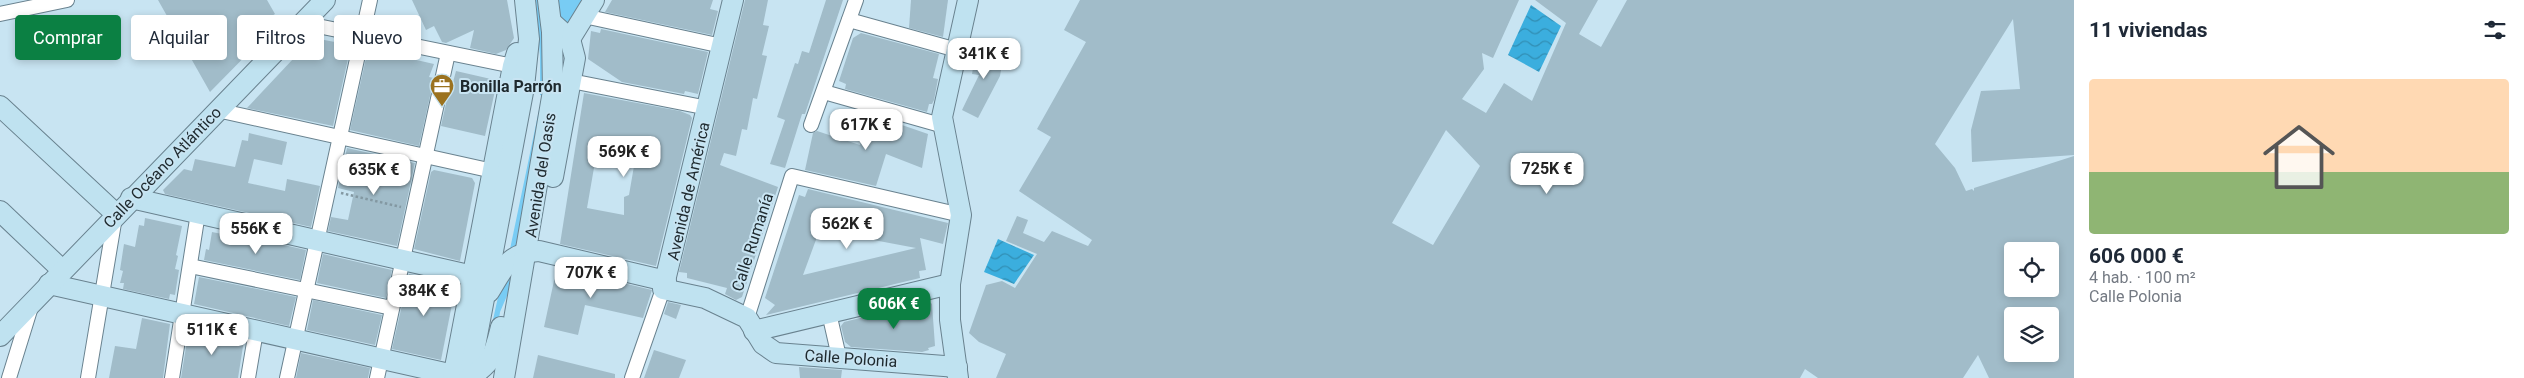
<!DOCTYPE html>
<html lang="es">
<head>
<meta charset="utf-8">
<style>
	body { margin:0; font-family:Roboto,sans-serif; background:#f6f6f7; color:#1f2937; height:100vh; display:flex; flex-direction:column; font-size:19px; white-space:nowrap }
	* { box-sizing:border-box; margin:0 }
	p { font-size:16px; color:#747a83 }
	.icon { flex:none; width:28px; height:28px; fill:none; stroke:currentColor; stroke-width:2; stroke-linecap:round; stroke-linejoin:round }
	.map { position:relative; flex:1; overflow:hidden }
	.panel { display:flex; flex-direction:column; background:#fff; width:450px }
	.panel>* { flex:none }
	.hud { position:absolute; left:15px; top:15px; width:475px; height:45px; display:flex; gap:10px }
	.fabs { position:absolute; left:2004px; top:242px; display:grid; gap:10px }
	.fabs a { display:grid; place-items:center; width:55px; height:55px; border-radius:5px; background:#fff; box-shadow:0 2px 8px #0003; font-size:25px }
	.price { position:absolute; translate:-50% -42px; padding:0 11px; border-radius:10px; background:#fff; color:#222; font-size:16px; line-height:32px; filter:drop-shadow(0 1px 2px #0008) }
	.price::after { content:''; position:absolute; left:50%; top:30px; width:15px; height:11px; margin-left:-8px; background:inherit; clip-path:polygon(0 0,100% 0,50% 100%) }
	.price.selected { background:#0b8043; color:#fff }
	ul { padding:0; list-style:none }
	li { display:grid; align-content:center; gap:10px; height:265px; padding:0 15px }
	li span { display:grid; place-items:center; height:155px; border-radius:5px; color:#555 }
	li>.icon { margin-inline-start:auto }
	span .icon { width:90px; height:90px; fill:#fffc; stroke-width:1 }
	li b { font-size:21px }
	h2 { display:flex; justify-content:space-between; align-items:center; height:60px; padding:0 15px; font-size:21px }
	.chip { padding:0 18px; border-radius:5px; background:#fff; box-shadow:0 2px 8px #0003; font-size:18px; line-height:45px }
	.chip.selected { background:#0b8043; color:#fff }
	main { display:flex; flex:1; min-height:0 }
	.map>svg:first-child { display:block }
</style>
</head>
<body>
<main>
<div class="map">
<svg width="2074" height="378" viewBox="0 0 2074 378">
	<defs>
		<pattern id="water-waves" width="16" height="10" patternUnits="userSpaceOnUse" patternTransform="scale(1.25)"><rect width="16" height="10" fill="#3baede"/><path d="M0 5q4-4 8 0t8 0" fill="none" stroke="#318eb4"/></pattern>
	</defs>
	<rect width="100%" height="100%" fill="#c8e4f2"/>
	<!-- grass -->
	<g fill="#78ccf4">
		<polygon points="536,0 541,0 546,96 540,95 540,56"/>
		<polygon points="554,0 581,0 583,1 568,25 556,13"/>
		<polygon points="539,110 545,111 517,250 509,254"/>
		<polygon points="516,263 512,284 500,312 495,347 483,364 503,275"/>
	</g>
	<!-- water -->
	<g fill="url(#water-waves)">
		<polygon points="1531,5 1561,26 1539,72 1508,55"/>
		<polygon points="998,239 1034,255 1014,284 984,272"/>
	</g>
	<!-- building -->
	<g fill="#a1bcc9" fill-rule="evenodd">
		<polygon points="158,0 267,0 275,14 270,17 275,26 210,92"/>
		<polygon points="412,0 507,0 514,38 506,50 496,54 470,48 474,30 446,43 442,42 434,26 426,30"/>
		<polygon points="612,0 713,0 710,9 718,11 712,35 605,12"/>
		<polygon points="745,0 768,0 763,25 769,26 762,55 767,56 757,99 753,98 747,130 742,129 736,156 724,153 720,165 778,187 742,297 736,300 725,294 727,288 687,278 687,273 679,272"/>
		<polygon points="826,0 843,0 805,114 802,114 785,168 770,164 785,120 777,117 795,63 798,64 802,51 809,53"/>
		<polygon points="911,0 948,0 943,37 909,28"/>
		<path d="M1080,0H1519L1493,58L1482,53L1484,69L1462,99L1486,113L1504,83L1532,101L1566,23L1535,0H1598L1579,34L1601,47L1627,0H2074V155L1972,162L1971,130L1981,91L2020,89L2013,19L1935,144L1955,168L1966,191L1972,189L1974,191V188L2074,156V378H1989L1978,355L1963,378H1818L1805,369L1800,378H996L1006,354L979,342L969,333L986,285L1002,281L1015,288L1037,254L1006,241L1017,216L1028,220L1023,233L1044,242L1052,231L1088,246L1092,240L1019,191L1051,137L1037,129L1086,42L1064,30ZM1446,130L1480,166L1433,245L1392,223ZM2012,251H2050V289H2012ZM2012,316H2050V354H2012Z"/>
		<polygon points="601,29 708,52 698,94 685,91 684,94 622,82 588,59 591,31 600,33"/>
		<polygon points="861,33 939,54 933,78 938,79 934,100 932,104 929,104 927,112 845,89 846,84 839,81 853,38"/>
		<polygon points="319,39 335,42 334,47 350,50 333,126 247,108 309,42"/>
		<polygon points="368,49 434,64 429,77 434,78 419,146 350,130"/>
		<polygon points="976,49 1004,53 1000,76 978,118 962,110 979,75 972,74"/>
		<polygon points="456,71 491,79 496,86 485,136 441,126 451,81 453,82"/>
		<path d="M584,93L680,111L690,115L692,118L656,266L560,244ZM599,139L639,147L631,162L634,166L629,195L624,197V215L587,208Z"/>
		<polygon points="870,114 928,134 922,168 886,154 876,186 805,170 813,133 817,131 860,145"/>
		<polygon points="249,133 287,142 282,165 254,159 248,183 285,191 287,179 320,186 311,227 165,194 163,190 184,169 192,171 195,159 235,167 242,140 248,141"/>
		<polygon points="347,148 415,163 397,246 328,231 331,217 348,220 354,192 338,188"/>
		<polygon points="434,170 472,178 475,183 460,261 414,249 431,172"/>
		<path d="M808,189L948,223L943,244L920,238L926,270L919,271L920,278L766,315L775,305L765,298L796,204L799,195L805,197ZM824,218L849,224L847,235L916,248L803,275Z"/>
		<polygon points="145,218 182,226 176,255 178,256 175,269 179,270 175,295 170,294 169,299 123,289 124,283 120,283 123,271 120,270 124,244 135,247 139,225 144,226"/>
		<polygon points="212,232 247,239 248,237 306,250 300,280 204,260 206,249 209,250"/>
		<polygon points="323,254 392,270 386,298 317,283"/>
		<polygon points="557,267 652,290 643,318 585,305 578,335 544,327"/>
		<polygon points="409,274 456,284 441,360 392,349"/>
		<polygon points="199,277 296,297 289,326 194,304"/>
		<polygon points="313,300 382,315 375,345 307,330"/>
		<polygon points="929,301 932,304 935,346 928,348 929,350 922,352 851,347 845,342 841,326 844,322"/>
		<polygon points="668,302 681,305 676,319 664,314"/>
		<polygon points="142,318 170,324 163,378 109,378 115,346 136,349"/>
		<polygon points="189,328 244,340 238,378 181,378"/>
		<polygon points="654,350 686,360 679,378 644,378"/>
		<polygon points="301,353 370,368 368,378 296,378"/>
		<polygon points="538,355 615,374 615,378 533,378"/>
		<polygon points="799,367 842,370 841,378 800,378"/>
	</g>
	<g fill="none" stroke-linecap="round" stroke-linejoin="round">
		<defs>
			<g id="street">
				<polyline points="0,14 67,0"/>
				<polyline points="584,16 722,46"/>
				<polyline points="849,20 957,50"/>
				<polyline points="303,23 513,66"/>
				<polyline points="571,81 708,108"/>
				<polyline points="824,92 944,126"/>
				<polyline points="217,110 493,171"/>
				<polyline points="811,125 856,0"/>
				<polyline points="190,266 392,308"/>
				<polyline points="829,313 839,357"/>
				<polyline points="747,318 792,176 961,215"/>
				<polyline points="9,378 31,307"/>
				<polyline points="88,378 115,217"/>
				<polyline points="172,378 198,213"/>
				<polyline points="248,378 256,331"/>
				<polyline points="287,378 370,0"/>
				<polyline points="377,378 448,53"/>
				<polyline points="632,378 663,289"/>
			</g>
			<g id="secondary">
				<polyline points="733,0 663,289 705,298 747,318 763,344 776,353 957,367"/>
				<polyline points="551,22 570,39 575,58 553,177"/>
				<polyline points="570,39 594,0"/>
				<polyline points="0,106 116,214"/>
				<polyline points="131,198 473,276"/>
				<polyline points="0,211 62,270"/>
				<polyline points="49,284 467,378"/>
				<path d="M489,292C504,268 508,253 539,251L666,281"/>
				<polyline points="754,331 950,284"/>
				<polyline points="0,336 325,0"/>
				<polyline points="453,378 513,66 517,53"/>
				<polyline points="469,378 524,87 529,39 525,0"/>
				<path d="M469,378C493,362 494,355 501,327"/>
				<polyline points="504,378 553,91 552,32 548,0"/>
				<polyline points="958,378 950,320 950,284 961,215 942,117 968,0"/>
			</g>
		</defs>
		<!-- street casing -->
		<use href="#street" stroke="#69828f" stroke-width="16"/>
		<!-- secondary casing -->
		<use href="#secondary" stroke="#69828f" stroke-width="22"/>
		<!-- path -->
		<polyline stroke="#8398a2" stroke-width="2.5" stroke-dasharray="2.5 2.5" stroke-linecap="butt" points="341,193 401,207"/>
		<!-- street -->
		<use href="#street" stroke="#fff" stroke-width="14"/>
		<!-- secondary -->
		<use href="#secondary" stroke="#bfe2f0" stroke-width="20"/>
	</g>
	<!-- icons -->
	<defs>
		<symbol id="office-pin" viewBox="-11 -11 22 30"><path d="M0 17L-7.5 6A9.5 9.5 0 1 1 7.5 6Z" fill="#9b721f" stroke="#c8e4f2"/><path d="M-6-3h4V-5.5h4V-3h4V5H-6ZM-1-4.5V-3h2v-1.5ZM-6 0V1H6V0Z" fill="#fff"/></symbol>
	</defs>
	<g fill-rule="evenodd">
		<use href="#office-pin" x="428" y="72" width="28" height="38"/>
	</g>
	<g text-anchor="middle" stroke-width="4" stroke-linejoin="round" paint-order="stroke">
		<!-- poi labels -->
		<g font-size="16" font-weight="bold" fill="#1e292e" stroke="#c8e4f2" text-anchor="start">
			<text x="460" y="92">Bonilla Parrón</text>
		</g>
		<!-- street labels -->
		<g font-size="16" fill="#1e292e" stroke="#c8e4f2">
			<text transform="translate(162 167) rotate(-46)" y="6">Calle Océano Atlántico</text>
			<text transform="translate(540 175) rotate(-81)" y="6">Avenida del Oasis</text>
			<text transform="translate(688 191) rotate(-77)" y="6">Avenida de América</text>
			<text transform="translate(752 242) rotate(-72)" y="6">Calle Rumanía</text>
			<text transform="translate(851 358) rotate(4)" y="6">Calle Polonia</text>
		</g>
	</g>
</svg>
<div class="fabs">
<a><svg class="icon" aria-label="locate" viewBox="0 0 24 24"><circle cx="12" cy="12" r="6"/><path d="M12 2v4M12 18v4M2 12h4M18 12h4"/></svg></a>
<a><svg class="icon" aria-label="layers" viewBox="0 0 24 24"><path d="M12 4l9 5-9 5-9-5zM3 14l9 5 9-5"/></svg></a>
</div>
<b class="price" style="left:984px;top:80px">341K €</b>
<b class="price" style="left:866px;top:151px">617K €</b>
<b class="price" style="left:624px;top:178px">569K €</b>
<b class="price" style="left:1547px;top:195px">725K €</b>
<b class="price" style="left:374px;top:196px">635K €</b>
<b class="price" style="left:847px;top:250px">562K €</b>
<b class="price" style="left:256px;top:255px">556K €</b>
<b class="price" style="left:591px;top:299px">707K €</b>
<b class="price" style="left:424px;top:317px">384K €</b>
<b class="price selected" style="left:894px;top:330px">606K €</b>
<b class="price" style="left:212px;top:356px">511K €</b>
<div class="hud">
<a class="chip selected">Comprar</a>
<a class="chip">Alquilar</a>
<a class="chip">Filtros</a>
<a class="chip">Nuevo</a>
</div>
</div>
<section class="panel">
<h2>11 viviendas<svg class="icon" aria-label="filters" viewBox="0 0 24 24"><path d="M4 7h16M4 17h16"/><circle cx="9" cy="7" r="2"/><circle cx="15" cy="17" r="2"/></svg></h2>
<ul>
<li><span style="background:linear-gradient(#ffd9b3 60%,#8fb573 0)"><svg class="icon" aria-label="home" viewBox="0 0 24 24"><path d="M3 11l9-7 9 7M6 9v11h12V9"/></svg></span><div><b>606 000 €</b><p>4 hab. · 100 m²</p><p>Calle Polonia</p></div></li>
</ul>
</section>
</main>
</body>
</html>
